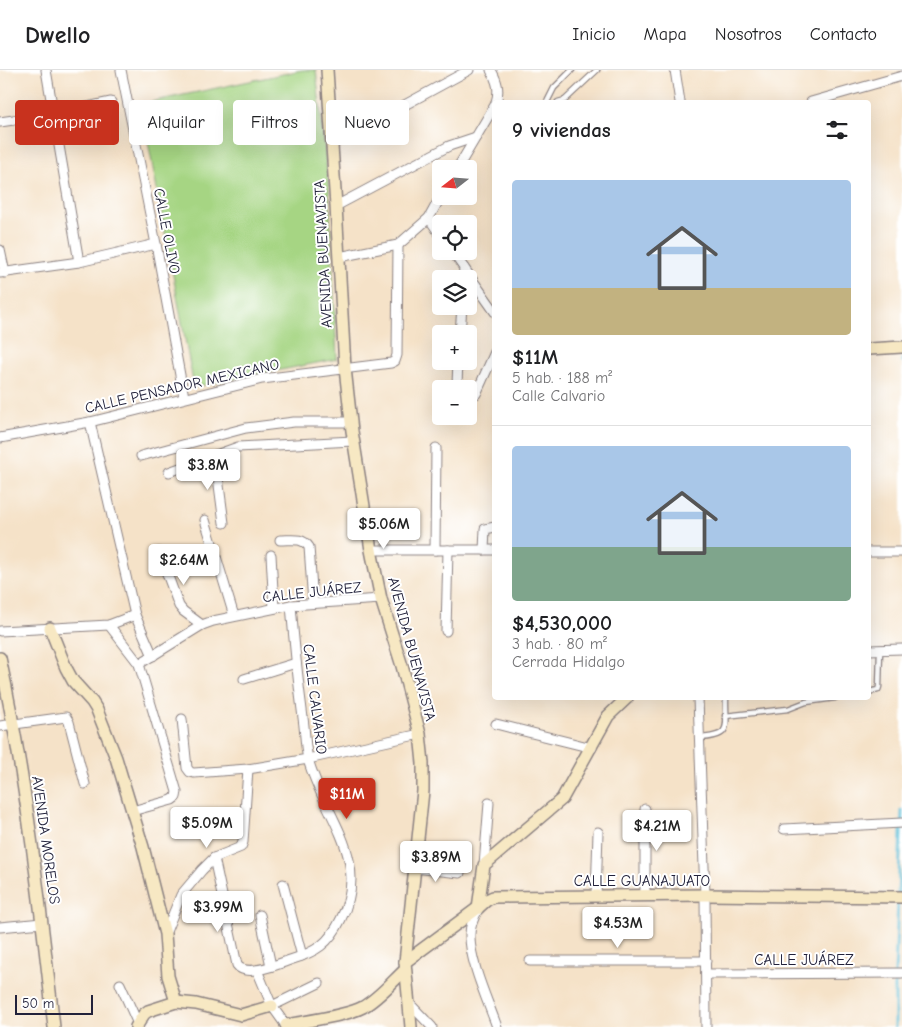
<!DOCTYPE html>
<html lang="es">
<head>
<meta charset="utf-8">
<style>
	body { margin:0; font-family:"Comic Neue",sans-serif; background:#f6f6f6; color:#202124; height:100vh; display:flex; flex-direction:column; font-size:19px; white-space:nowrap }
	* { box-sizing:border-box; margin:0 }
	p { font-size:16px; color:#757577 }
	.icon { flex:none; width:28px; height:28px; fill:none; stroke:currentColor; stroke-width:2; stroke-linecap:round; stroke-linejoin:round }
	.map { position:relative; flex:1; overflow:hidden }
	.side { position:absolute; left:492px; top:30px; width:379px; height:600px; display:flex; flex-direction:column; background:#fff; border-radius:5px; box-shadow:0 5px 20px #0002 }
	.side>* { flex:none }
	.top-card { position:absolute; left:15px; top:30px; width:402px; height:45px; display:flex; gap:10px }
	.needle { width:32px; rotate:253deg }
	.fabs { position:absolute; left:432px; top:90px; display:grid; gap:10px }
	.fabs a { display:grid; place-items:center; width:45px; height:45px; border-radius:5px; background:#fff; box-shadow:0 5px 20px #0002; font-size:25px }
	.scale { position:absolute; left:15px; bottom:12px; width:78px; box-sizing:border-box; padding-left:5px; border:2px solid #22223b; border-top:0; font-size:14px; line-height:18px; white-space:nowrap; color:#22223b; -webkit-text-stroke:4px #fff; paint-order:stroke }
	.price { position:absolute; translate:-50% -42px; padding:0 11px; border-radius:5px; background:#fff; color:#222; font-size:16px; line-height:32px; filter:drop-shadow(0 1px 2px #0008) }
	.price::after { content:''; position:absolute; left:50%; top:30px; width:15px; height:11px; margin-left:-8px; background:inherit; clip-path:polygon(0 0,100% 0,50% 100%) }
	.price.selected { background:#c8321e; color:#fff }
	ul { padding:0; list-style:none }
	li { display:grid; align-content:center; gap:10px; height:265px; padding:0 20px }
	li+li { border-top:1px solid #e0e0e0 }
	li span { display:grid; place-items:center; height:155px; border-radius:5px; color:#555 }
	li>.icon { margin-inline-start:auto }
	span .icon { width:90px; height:90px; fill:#fffc; stroke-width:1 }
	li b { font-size:21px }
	h2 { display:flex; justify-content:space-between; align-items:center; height:60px; padding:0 20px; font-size:21px }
	.pill { padding:0 18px; border-radius:5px; background:#fff; box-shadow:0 5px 20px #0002; font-size:18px; line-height:45px }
	.pill.selected { background:#c8321e; color:#fff }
	header { display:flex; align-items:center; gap:30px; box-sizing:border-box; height:70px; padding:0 25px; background:#fff; border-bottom:1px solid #e0e0e0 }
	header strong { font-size:24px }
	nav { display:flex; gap:28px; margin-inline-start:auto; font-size:18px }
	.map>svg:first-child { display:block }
</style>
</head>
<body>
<header>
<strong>Dwello</strong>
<nav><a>Inicio</a><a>Mapa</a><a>Nosotros</a><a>Contacto</a></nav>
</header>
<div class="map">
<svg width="902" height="957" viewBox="0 0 902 957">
	<rect width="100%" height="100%" fill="#fff"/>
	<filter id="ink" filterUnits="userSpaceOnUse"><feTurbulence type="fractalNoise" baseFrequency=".02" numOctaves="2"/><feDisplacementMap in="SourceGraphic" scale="10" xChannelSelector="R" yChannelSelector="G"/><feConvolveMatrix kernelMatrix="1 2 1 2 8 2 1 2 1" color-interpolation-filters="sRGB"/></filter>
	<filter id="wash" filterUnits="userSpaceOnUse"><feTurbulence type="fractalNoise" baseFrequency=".0096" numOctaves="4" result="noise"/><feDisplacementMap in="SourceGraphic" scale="20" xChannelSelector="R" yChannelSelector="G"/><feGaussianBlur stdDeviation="1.12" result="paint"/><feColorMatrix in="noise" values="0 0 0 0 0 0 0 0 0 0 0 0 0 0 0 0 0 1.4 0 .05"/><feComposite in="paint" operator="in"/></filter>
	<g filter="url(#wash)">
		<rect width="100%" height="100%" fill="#f5e2c8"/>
		<!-- green -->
		<polygon fill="#a6d583" stroke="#647c5f" points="302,0 316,0 329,119 337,289 194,317 141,34"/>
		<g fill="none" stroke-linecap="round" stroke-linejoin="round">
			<!-- stream -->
			<g stroke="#57bbd5" stroke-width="3">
				<polyline points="902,289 902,291"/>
				<polyline points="898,824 902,740"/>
				<polyline points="895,957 895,903 898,830"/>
			</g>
		</g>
	</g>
	<g filter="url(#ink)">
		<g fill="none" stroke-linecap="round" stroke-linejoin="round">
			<defs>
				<g id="lane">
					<polyline points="547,32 554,18 572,0"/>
					<polyline points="558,32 565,30 597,0"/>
					<polyline points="869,622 878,620 879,617 880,580"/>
					<polyline points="725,646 788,639 806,632 835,628"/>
					<path d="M699,668C734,666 725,657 726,628"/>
				</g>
				<g id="street">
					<polyline points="46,0 79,192"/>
					<polyline points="121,0 156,174 184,327"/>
					<path d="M491,0C497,11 500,20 496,32"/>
					<polyline points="675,0 680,32"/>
					<polyline points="811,32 902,6"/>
					<polyline points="0,52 54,44 111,32"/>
					<polyline points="331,75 469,0"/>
					<polyline points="457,99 495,35"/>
					<polyline points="336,136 449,76 476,67"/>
					<polyline points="429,148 441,166"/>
					<polyline points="0,180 5,203"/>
					<polyline points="452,181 464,198 463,209"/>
					<polyline points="339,187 398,175 429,148 441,126"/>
					<polyline points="464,198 495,242"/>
					<polyline points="0,203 79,192 156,174"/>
					<polyline points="460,264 462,236"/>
					<polyline points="458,291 457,314 458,319"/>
					<polyline points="469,326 476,324 495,282"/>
					<polyline points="90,352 135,545 153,586"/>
					<polyline points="0,368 90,352 262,309 391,293 395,291 397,285 398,175"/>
					<polyline points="215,385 224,453"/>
					<polyline points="141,386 246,358 294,352 350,352"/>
					<polyline points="169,402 238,377 353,371"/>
					<polyline points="205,450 234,546"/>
					<path d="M280,470C292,470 302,467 309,477L313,533"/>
					<polyline points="371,480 495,480"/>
					<polyline points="435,480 436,378"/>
					<polyline points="484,480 485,459 495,457"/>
					<polyline points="159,482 179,536 183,541 202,555"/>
					<polyline points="869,482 902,482"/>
					<polyline points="271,485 274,538"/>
					<polyline points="109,555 139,594 177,722 176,727 172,730 132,741"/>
					<polyline points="0,561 109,555 135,545"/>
					<polyline points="446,561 448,480"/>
					<polyline points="869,580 902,579"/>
					<polyline points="139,594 202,555 213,551 291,535 381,529"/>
					<polyline points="244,609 296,593"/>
					<polyline points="698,628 705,825 706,957"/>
					<polyline points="182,649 187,698 190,702 194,703 248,699 308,689 420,664"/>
					<polyline points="496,654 592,678"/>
					<polyline points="0,656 66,647 69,652 85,714"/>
					<polyline points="784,759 902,753"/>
					<path d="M214,788L237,895C246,908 278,894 290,890C316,882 329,874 341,849C372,788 323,745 308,689C305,676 305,661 303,648C298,610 294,573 291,535"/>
					<polyline points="484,795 489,733"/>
					<polyline points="415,798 460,803"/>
					<polyline points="283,814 302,886"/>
					<polyline points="596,826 598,762"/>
					<polyline points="645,826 645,739"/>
					<path d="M478,839C474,847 470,855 470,864C469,891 488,931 497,957"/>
					<polyline points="260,845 271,896"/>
					<polyline points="0,857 42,853"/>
					<polyline points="165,864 181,825 202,800 214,788 241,777 243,772 248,699"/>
					<polyline points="530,891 706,891"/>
					<polyline points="257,900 272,936 287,957"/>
					<polyline points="706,904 902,903"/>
					<polyline points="120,914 138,954"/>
					<polyline points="409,933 432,957"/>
					<polyline points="272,936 319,913"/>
				</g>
				<g id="secondary">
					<polyline points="327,0 336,136 345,298 352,361 371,480 381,529 402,596 420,664 423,693 423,721 405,892 411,957"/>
					<polyline points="869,279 902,277"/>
					<polyline points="50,558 66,598 73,611 92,632 97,640 116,688 143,777 165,864 168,906 176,932"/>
					<path d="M0,588C26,709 40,833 54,957"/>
					<polyline points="478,838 484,795 562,729 608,646 627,628"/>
					<polyline points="405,892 478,838 487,830 493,827 705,825 902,827"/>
					<path d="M286,955C307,951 346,946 363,937C379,928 392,912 405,900"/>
					<polyline points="136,957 144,944 148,941 176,932 196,934 241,945 272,936"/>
				</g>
			</defs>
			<!-- lane casing -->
			<use href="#lane" stroke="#8c8282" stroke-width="7"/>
			<!-- street casing -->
			<use href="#street" stroke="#8c8282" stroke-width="11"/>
			<!-- secondary casing -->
			<use href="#secondary" stroke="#8c8282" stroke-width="14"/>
			<!-- lane -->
			<use href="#lane" stroke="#fff" stroke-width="4.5"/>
			<!-- street -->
			<use href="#street" stroke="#fff" stroke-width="9"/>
			<!-- secondary -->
			<use href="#secondary" stroke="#f7e8c3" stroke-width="11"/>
		</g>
	</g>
	<g text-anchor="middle" stroke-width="4" stroke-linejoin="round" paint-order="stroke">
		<!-- street labels -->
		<g font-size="15" fill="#22223b" stroke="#fff">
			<text transform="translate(167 161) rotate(79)" y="5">CALLE OLIVO</text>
			<text transform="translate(323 184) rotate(-93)" y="5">AVENIDA BUENAVISTA</text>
			<text transform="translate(182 316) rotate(-13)" y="5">CALLE PENSADOR MEXICANO</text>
			<text transform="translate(312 522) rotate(-6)" y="5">CALLE JUÁREZ</text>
			<text transform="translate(412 579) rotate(75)" y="5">AVENIDA BUENAVISTA</text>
			<text transform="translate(315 629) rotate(83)" y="5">CALLE CALVARIO</text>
			<text transform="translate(46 770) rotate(82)" y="5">AVENIDA MORELOS</text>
			<text x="642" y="816">CALLE GUANAJUATO</text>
			<text x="804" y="895">CALLE JUÁREZ</text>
		</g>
	</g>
</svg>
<div class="fabs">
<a><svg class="needle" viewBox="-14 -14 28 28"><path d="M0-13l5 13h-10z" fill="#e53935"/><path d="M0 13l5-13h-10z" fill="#757577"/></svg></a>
<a><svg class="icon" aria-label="locate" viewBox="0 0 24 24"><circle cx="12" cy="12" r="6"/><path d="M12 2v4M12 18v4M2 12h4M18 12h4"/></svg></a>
<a><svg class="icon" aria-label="layers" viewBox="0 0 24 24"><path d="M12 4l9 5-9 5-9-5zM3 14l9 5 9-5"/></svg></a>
<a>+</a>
<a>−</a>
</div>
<div class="scale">50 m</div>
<b class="price" style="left:208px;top:421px">$3.8M</b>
<b class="price" style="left:384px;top:480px">$5.06M</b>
<b class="price" style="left:184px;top:516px">$2.64M</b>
<b class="price selected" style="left:347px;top:750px">$11M</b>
<b class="price" style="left:207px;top:779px">$5.09M</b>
<b class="price" style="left:657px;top:782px">$4.21M</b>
<b class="price" style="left:436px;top:813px">$3.89M</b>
<b class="price" style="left:218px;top:863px">$3.99M</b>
<b class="price" style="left:618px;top:879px">$4.53M</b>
<div class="top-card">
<a class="pill selected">Comprar</a>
<a class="pill">Alquilar</a>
<a class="pill">Filtros</a>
<a class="pill">Nuevo</a>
</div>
<section class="side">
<h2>9 viviendas<svg class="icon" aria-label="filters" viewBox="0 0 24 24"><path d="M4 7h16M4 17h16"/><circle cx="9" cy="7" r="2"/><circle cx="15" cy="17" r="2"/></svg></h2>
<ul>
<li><span style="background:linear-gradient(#a9c7e8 70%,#c2b280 0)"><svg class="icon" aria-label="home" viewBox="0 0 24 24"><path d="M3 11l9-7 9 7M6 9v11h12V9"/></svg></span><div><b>$11M</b><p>5 hab. · 188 m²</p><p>Calle Calvario</p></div></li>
<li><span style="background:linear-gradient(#a9c7e8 65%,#7fa58c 0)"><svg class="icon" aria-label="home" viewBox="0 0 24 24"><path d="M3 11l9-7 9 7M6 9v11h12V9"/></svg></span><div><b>$4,530,000</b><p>3 hab. · 80 m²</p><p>Cerrada Hidalgo</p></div></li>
</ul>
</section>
</div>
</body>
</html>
